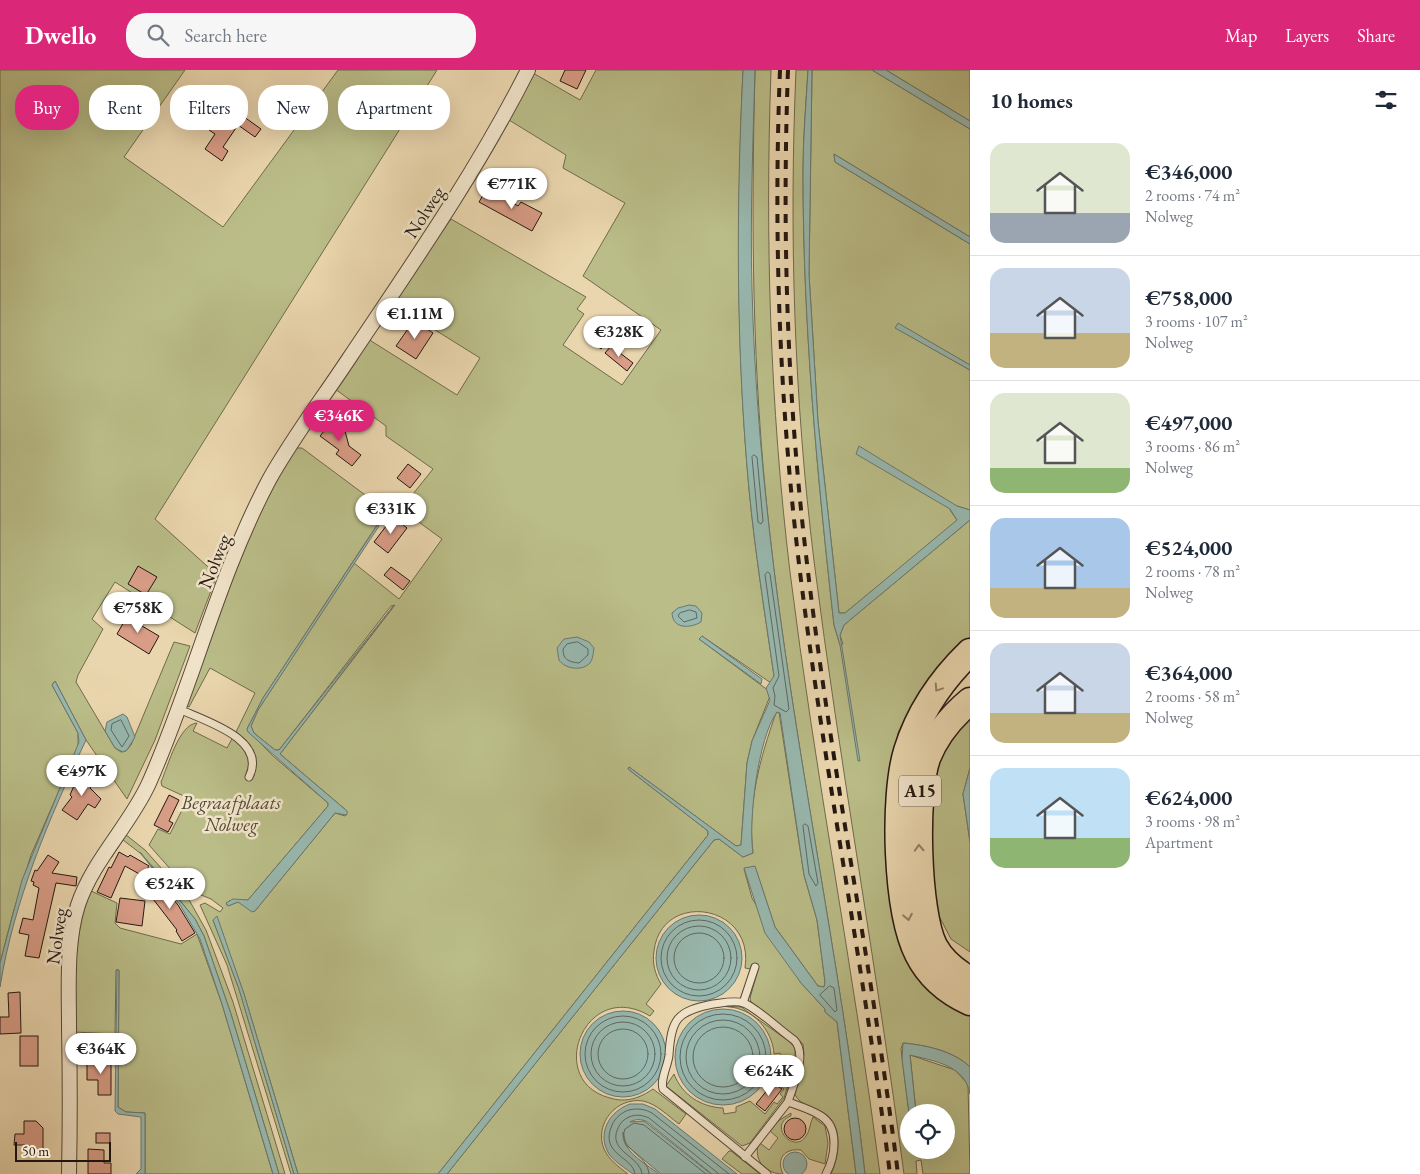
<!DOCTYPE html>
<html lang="en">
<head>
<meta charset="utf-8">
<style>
	body { margin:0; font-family:"EB Garamond",serif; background:#f6f6f7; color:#1f2937; height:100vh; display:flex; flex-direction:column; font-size:19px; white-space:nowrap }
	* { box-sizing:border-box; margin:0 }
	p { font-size:16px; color:#747a83 }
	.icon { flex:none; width:28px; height:28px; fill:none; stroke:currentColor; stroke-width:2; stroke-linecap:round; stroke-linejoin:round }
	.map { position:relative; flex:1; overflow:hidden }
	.details { display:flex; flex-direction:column; background:#fff; width:450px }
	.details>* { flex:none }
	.guide { position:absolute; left:15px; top:15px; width:475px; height:45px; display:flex; gap:10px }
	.buttons { position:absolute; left:900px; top:1034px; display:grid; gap:10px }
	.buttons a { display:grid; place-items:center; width:55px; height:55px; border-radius:50%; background:#fff; box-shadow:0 5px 20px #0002; font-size:25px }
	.scale { position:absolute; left:15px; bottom:12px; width:96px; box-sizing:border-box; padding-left:5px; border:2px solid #241710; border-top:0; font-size:14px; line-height:18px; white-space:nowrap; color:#241710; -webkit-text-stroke:4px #f1e4ca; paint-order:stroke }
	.price { position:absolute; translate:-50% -42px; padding:0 11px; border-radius:18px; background:#fff; color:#222; font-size:16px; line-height:32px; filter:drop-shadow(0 1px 2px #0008) }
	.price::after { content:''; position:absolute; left:50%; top:30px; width:15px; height:11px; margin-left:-8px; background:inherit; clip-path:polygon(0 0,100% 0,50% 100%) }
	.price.active { background:#db2777; color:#fff }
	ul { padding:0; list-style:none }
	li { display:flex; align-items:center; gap:15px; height:125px; padding:0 20px }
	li+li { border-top:1px solid #e0e1e3 }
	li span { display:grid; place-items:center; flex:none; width:140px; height:100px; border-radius:15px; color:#555 }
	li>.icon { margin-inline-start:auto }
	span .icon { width:60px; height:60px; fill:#fffc; stroke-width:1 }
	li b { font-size:21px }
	h2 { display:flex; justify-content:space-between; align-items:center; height:60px; padding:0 20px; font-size:21px }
	.pill { padding:0 18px; border-radius:20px; background:#fff; box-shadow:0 5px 20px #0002; font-size:18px; line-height:45px }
	.pill.active { background:#db2777; color:#fff }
	header { display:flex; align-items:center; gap:30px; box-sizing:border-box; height:70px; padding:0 25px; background:#db2777; color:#fff }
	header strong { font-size:24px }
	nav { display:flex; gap:28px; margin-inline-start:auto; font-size:18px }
	.search { width:350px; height:45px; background:#f6f6f7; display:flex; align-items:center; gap:12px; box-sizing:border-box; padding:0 18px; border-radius:20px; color:#747a83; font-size:19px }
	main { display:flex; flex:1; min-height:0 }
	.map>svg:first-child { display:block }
</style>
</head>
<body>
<header>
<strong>Dwello</strong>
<div class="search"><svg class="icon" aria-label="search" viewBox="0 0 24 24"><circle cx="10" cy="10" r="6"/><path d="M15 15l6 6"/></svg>Search here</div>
<nav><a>Map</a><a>Layers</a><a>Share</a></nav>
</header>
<main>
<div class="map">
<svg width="970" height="1104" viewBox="0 0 970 1104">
	<rect width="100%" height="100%" fill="#ead6ae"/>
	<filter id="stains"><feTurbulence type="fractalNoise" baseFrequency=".004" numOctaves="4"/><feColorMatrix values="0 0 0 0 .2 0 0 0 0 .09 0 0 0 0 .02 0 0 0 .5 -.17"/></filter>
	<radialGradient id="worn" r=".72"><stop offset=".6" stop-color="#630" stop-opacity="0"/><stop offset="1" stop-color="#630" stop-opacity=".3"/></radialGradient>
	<!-- green -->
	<g fill="#babd88" stroke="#6f6a4c">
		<polygon points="0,0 185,0 124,87 223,157 338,0 437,0 155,449 217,505 195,563 115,512 92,549 103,559 78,605 76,612 115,678 121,682 126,681 131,675 174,572 190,576 155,670 127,729 86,670 55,611 52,615 78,663 78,677 31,785 13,843 0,893"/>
		<path d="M596,0H743C737,139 736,280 749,419C755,482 765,544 774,606L771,613L702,566L699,569L769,621L770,626L752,671L747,693L741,775L736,776L629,697L628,699L708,761V765L438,1104H298L244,924L217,849L213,850L239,919L294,1104H291L227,895L200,835L205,833L220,842L223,838L211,829L189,820L149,775L158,759L170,764L188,728L162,716L161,712C168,696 179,654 197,653L193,661L227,678L233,667C243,675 250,685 250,698L255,701C259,686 248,670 236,662L255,623L210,598L189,637L186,635C217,548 244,456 296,378H302L388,442L377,455L263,628L247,659L273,686L328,733V736L248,830L229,831L226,834L228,836L238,832L255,841L335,743L345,746L347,741L280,684L395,535L391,536L279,680H275L254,663L251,656L258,640L354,493L399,529L442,469L401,439L433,399L386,366V356L335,319L368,269L457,325L480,288L392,233L451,149L586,227L577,239L584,244L563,275L622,315L661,260L583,206L625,133L563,98L566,85L509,50L533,3L580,30Z"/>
		<path d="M755,0H771C765,168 770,335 790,502C815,703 854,903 880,1104H865C840,888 793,674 769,457C752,302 751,156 755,0Z"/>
		<path d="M796,0H808C806,34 803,68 803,102C803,254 817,404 834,555L840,575L843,574L840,565L844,555L970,450V567L949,584L932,604L908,643L898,663L889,717L964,943L970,946V997C954,981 925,975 903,973L901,979L909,1043V1080H946V1042H916L910,985L955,1000L968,1014L970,1104H923L921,1090L916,1091L917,1104H904C877,899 840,696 814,491C794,328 789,163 796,0Z"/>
		<polygon points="812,0 872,0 970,59 970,167 834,84 835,92 970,174 970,295 898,254 896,258 970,300 970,440 957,436 950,440 957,450 955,453 845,543 839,543 818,352 809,204"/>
		<polygon points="886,0 970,0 970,51"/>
		<path d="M779,642L804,805L817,850L825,912L824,917L818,916L775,857L755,797L744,799L752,828L801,913L825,939V942L837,952L856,1104H831C839,1087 844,1055 824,1043C815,1037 801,1036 795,1025L804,984L803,974L751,932L750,928L759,896L752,894L750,899L745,898C755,833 661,820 654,881C652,893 655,904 661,914L646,934L654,941L650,946C585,907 544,1011 610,1028C626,1033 640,1028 653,1019L686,1044L679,1054C668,1046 657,1034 643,1031C616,1027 594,1054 604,1079C609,1090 619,1097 628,1104H447L714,770L719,769L743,787L753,783C747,735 760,688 776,643Z"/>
		<polygon points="970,645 970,698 963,724 970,772 970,882 951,869 939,846 927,778 931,714 946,672"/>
		<polygon points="125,764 145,780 188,828 206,860 233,932 285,1104 279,1104 231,944 204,866 195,849 153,797 140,783 123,770 111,788"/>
		<path d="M89,820L117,833L115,853L120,858L181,874L197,864L222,934L273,1104H145V1043L126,1042L118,1037L119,900H116L115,964L74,962C74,913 74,867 89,820Z"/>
		<path d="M722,936L741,937L790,972L795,978V991L791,995L782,992L780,983L774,984C773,965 759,946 742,940C736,937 728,937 722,936Z"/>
		<path d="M773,996L785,1002L790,1009L784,1028L750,1073L742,1076L666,1016L674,1004C682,1025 701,1037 723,1038L724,1044L736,1042V1037L750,1031L765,1044L774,1032L777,1034L783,1027L780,1024L784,1019L774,1011L776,1008L771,1004Z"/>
		<path d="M791,1043V1046C767,1055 794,1085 806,1066C810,1061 810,1053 813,1047L825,1056L828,1073L825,1094L809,1089L801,1080C784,1078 776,1089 783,1104C767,1104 754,1092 758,1075L760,1073L769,1080L778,1068L770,1061L778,1051Z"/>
		<polygon points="729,1081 731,1081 760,1104 742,1104 722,1089"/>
	</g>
	<!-- water -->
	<g fill="#98b8af" stroke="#6a786f">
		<path d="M743,0H755C753,73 750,145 752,218C754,298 760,378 769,457C793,674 840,888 865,1104H856L837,952L825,942V939L801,913L765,863L744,798L755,796L775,857L818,916L824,917L825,912L817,850L804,805L780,643L777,642C758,668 748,751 753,783L743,787L719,769L714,770L447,1104H438L708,765V761L628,699L629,697L736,776L741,775L747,693L752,671L770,630L766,618L774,606C765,544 755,482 749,419C736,280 736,139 743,0Z"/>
		<path d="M808,0H812L809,204L818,352L839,543H845L957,450L950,439L856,384L859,376L957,436L970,440V450L844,555L840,565L860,691H858L840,575L834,555C817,404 803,254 803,102C803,68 806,34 808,0Z"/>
		<polygon points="872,0 886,0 970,51 970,59"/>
		<polygon points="834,84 970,167 970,174 835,92"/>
		<polygon points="898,253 970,295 970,300 895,258"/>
		<polygon points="378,454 379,456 258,640 251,656 254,663 275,680 279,680 394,535 280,684 347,741 347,745 335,743 255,841 252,842 238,832 228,836 226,833 233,829 248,830 328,736 328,733 248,662 247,659 263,628"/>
		<path d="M689,535L696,536L702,543L701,552C691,558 673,560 672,543L678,538Z"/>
		<polygon points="702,566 762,609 761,614 699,569"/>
		<path d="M577,567L589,572L594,578C593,584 593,590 589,594C581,601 565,599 559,590C558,587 558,581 557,578L564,569Z"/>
		<path d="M55,611L86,670C49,749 14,830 0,917V893L22,810L79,672L78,663L52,615Z"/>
		<polygon points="123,644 127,647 135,667 127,680 123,682 115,678 105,661 107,652"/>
		<polygon points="970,698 970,772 963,724"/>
		<polygon points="140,782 195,849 204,866 231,944 279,1104 273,1104 222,934 200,869 180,835"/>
		<circle cx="699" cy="888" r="43"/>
		<polygon points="217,846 244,924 298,1104 294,1104 239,919 213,850"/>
		<polygon points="117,899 119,901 118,1037 126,1042 145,1043 145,1104 136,1104 141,1099 141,1047 118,1044 115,1041"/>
		<circle cx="723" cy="987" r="48"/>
		<circle cx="623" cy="984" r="43"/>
		<path d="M903,973C925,975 954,981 970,997V1024C965,995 934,991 910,985L916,1042L909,1043L902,989Z"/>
		<path d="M630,1034H643L655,1039L737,1104H712L650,1054C644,1049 637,1048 630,1052L644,1051L711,1104H661L626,1075L623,1062C621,1081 645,1093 659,1104H633C625,1098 615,1092 609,1084C596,1063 610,1041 630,1034Z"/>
		<circle cx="795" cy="1094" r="12"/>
	</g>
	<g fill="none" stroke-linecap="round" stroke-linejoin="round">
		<!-- shore -->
		<g stroke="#5e6860" stroke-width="1">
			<polygon points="754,385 757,387 763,451 761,454 758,452 752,387"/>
			<polygon points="768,502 770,504 789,639 786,642 774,635 775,626 773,618 779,606 765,505"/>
			<polygon points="690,540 696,542 697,548 684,552 678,546 680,543"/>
			<path d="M578,572L588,579V585L579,593C568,592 563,589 563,579L567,574Z"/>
			<polygon points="121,650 129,666 122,677 111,660 112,654"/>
			<polygon points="805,754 808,756 818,813 816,816 809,804 803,756"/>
			<circle cx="699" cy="888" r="38"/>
			<circle cx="699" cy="888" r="32"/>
			<circle cx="699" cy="888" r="25"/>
			<polygon points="830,916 834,918 837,940 835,942 820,925"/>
			<circle cx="723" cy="987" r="43"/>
			<circle cx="623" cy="984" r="38"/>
			<circle cx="723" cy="987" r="37"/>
			<circle cx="623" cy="984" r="32"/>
			<circle cx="723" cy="987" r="30"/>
			<circle cx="623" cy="984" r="25"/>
			<path d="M635,1104C633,1086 599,1085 612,1055C615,1048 622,1042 629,1040C637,1038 645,1039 652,1043L729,1104"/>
			<path d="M642,1104C640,1085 607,1082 618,1058C620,1053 624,1049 629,1047C636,1044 642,1045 649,1048L719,1104"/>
			<path d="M649,1104C648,1084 617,1079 625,1059L634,1053L644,1055L706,1104"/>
		</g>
	</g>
	<!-- building -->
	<g fill="#d99d87" stroke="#241710">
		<polygon points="565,0 586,0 577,19 560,11"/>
		<polygon points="233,39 261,59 255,67 238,55 223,77 228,81 222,91 205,79 215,64 209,60 216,51 222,56"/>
		<polygon points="487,118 518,136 521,132 542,143 532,161 479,132"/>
		<polygon points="607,251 617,259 601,279 591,271"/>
		<polygon points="417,252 433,263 416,289 396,276 410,256 413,258"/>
		<polygon points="611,276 633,293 627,301 605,283"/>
		<polygon points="327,348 345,361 349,376 361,385 352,396 336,384 339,380 320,366 324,361 319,358"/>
		<polygon points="408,394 421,404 410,418 397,408"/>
		<polygon points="393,447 407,458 388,483 374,472"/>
		<polygon points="138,496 157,507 146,525 128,514"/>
		<polygon points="391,497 410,511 403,520 384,505"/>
		<polygon points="129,543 144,553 142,556 159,566 149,584 117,564"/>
		<polygon points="84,701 96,709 90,718 101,729 95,738 88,734 77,750 62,740 72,727 70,725 73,718"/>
		<polygon points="169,725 179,730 169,751 173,753 168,762 154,755"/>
		<polygon points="119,782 128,787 130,785 149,796 143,806 125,796 111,828 97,822 109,797 111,798"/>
		<polygon points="48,785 59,792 52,803 77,807 76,816 56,813 39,888 25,886 29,865 19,863 23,848 33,850 39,818 33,815 34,812 31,811 35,800 37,801"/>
		<polygon points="151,810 157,818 162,815 178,835 195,863 182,871 176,861 177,860 143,816"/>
		<polygon points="120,828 145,831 142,856 116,852"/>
		<polygon points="20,922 21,963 0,964 0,947 9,947 8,923"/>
		<rect x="20" y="966" width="18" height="30"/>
		<polygon points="111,990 111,1025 98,1025 98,1010 87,1010 87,991"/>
		<polygon points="773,1013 782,1019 765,1041 756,1034"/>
		<circle cx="795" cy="1059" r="11"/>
		<polygon points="24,1051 36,1051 43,1058 43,1081 29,1081 29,1075 14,1075 15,1064 24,1064"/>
		<rect x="96" y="1063" width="14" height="10"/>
		<polygon points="88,1079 104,1080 104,1093 111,1093 111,1104 88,1104"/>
	</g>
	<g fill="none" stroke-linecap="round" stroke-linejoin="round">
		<defs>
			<g id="service">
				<path d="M179,639C205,651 268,669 249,707"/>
				<polyline points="743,933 755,897"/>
				<path d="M745,1087L788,1032C799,1036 812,1040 821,1046C840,1058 835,1087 826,1104"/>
				<path d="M767,1104L663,1019C660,1009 668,996 669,985C671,949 677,941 713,934C722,933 735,930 744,933C758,939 781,961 794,970C808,984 793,1015 788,1032"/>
			</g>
			<path id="minor" d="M69,1104C70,1055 70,1006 69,957C69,917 66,873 78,835C93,790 130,755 149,713C193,614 218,506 269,410C293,367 323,328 350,287C413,193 477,101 528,0"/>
			<g id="motorway">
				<path d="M970,582C941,610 919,642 907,681C893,727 896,840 918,884C929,906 948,922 970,932"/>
				<path d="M970,631C951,647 936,665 927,688C914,724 917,843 934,876C942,891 956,902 970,910"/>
			</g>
		</defs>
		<!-- service casing -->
		<use href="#service" stroke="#564738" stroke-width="9"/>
		<!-- minor casing -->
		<use href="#minor" stroke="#564738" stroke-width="16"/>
		<!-- motorway casing -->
		<use href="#motorway" stroke="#241710" stroke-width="29"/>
		<!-- service -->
		<use href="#service" stroke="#f1e4ca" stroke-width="7"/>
		<!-- minor -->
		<use href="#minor" stroke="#f1e4ca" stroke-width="14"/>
		<!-- motorway -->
		<use href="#motorway" stroke="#ead6ae" stroke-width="26"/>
		<!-- rail -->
		<g stroke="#241710" stroke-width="4" stroke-dasharray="9 9" stroke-linecap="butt">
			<path d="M780,0C773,173 780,347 802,518C827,714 865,908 890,1104"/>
			<path d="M788,0C782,162 787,324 806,485C830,692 872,897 898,1104"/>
		</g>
	</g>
	<!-- one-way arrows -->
	<defs><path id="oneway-chevron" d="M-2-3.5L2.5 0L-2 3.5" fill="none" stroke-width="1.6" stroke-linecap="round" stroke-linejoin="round" transform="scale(1.25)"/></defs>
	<g stroke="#918067">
		<use href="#oneway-chevron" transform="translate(938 618) rotate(124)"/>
		<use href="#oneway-chevron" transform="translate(919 778) rotate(-93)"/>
		<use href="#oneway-chevron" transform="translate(908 847) rotate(79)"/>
	</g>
	<g text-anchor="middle" stroke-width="5" stroke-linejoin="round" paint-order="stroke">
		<!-- shield labels -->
		<rect fill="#f1e4ca" stroke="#625448" stroke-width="1" x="899" y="705.5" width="42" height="31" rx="4"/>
		<g font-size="18" font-weight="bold" fill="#241710">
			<text x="920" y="727">A15</text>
		</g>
		<!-- street labels -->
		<g font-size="19" fill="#241710" stroke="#f1e4ca">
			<text transform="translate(424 142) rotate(-57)" y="7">Nolweg</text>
			<text transform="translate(214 491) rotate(-68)" y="7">Nolweg</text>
			<text transform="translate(56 866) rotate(-82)" y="7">Nolweg</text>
		</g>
		<!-- park labels -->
		<g font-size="19" font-style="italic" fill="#514934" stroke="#f1e4ca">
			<text x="231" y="739">Begraafplaats<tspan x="231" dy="22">Nolweg</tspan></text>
		</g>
	</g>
	<rect width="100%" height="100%" filter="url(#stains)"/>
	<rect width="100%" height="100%" fill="url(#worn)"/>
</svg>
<div class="buttons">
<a><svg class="icon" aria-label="locate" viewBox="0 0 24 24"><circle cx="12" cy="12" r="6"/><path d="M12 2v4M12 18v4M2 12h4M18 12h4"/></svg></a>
</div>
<div class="scale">50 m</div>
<b class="price" style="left:512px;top:140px">€771K</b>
<b class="price" style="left:415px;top:270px">€1.11M</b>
<b class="price" style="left:619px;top:288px">€328K</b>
<b class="price active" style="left:339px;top:372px">€346K</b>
<b class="price" style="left:391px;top:465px">€331K</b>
<b class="price" style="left:138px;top:564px">€758K</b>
<b class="price" style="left:82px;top:727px">€497K</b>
<b class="price" style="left:170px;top:840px">€524K</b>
<b class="price" style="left:101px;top:1005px">€364K</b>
<b class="price" style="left:769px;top:1027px">€624K</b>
<div class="guide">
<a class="pill active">Buy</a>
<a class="pill">Rent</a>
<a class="pill">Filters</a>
<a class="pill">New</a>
<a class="pill">Apartment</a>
</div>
</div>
<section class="details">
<h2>10 homes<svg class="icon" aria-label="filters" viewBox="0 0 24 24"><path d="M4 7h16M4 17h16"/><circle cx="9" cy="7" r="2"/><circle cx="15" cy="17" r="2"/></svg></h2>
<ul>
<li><span style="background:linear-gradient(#dfe7d0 70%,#9aa5b1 0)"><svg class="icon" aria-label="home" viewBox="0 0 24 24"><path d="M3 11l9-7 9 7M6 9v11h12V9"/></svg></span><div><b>€346,000</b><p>2 rooms · 74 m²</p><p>Nolweg</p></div></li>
<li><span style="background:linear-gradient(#c9d6e8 65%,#c2b280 0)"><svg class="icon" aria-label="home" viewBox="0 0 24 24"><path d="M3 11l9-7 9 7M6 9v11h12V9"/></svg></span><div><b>€758,000</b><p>3 rooms · 107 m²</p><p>Nolweg</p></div></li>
<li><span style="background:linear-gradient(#dfe7d0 75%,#8fb573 0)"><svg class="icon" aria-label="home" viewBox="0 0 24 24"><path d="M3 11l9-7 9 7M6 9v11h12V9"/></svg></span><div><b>€497,000</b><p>3 rooms · 86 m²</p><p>Nolweg</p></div></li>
<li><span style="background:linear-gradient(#a9c7e8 70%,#c2b280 0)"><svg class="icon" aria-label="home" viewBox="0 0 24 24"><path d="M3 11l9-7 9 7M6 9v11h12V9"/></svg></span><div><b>€524,000</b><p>2 rooms · 78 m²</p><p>Nolweg</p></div></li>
<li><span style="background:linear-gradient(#c9d6e8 70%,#c2b280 0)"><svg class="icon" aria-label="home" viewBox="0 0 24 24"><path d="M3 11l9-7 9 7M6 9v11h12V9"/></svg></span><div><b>€364,000</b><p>2 rooms · 58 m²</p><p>Nolweg</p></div></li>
<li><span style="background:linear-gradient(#bfe0f5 70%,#8fb573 0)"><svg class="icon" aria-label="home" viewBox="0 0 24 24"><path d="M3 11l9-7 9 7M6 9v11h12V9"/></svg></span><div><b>€624,000</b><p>3 rooms · 98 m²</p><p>Apartment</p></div></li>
</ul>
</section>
</main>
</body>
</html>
